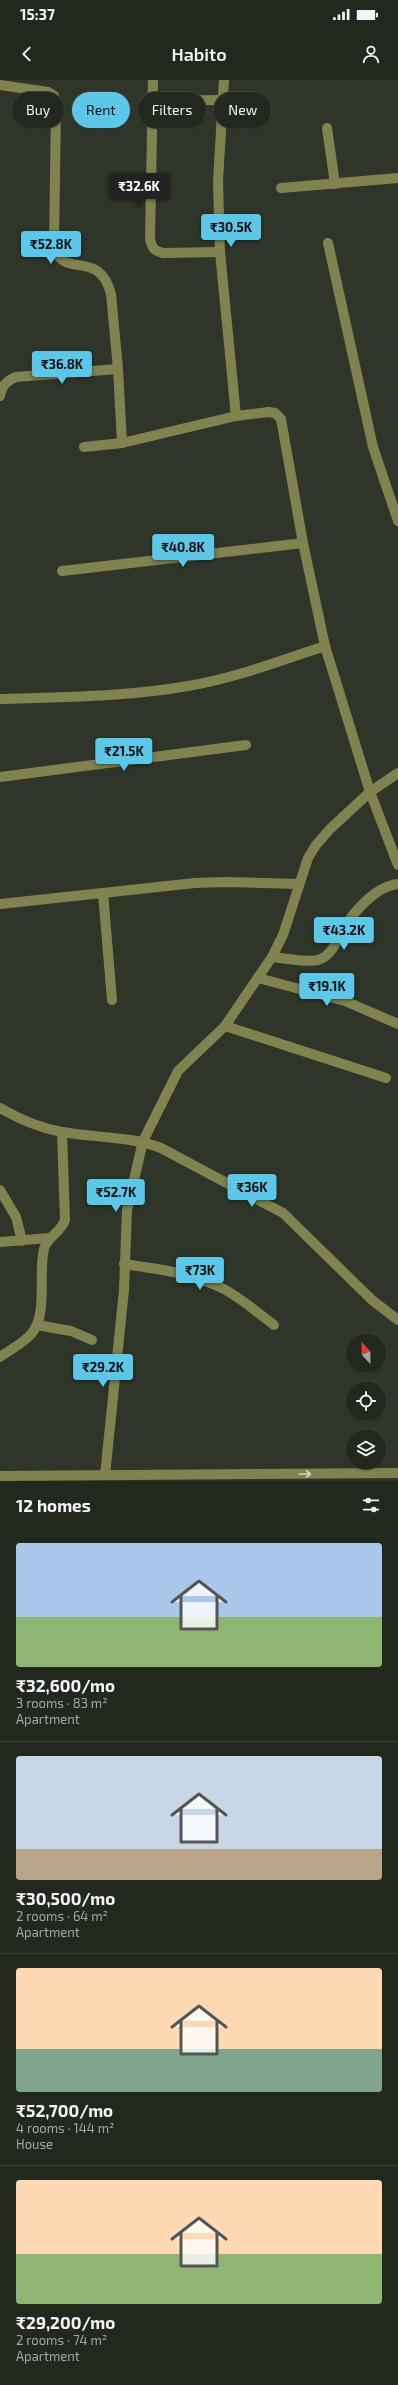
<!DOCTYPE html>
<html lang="en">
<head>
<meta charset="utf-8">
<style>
	body { margin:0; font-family:"Exo 2",sans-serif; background:#2f342c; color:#f1f3f6; height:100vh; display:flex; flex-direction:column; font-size:15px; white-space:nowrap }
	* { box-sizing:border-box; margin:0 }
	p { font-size:13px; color:#a3a6a4 }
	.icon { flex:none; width:22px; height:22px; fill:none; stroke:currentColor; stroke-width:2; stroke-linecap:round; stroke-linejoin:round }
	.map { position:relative; height:1401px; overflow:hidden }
	.sheet { display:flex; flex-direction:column; background:#23281f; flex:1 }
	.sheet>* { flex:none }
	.top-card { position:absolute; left:12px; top:12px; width:374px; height:36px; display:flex; gap:8px }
	.needle { width:26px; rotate:338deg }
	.buttons { position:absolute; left:346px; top:1253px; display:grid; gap:8px }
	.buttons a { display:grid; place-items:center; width:40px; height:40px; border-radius:50%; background:#23281f; box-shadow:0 1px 3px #0004,0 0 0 1px #40443d; font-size:20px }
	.price { position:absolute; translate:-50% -34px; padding:0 9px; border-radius:4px; background:#5dc7e8; color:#111; font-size:13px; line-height:26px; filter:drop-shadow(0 1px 2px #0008) }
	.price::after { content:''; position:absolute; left:50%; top:24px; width:12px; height:9px; margin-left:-6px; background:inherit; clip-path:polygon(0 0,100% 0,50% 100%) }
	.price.current { background:#222; color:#fff }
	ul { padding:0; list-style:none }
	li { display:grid; align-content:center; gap:8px; height:212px; padding:0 16px }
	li+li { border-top:1px solid #40443d }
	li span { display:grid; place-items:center; height:124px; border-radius:4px; color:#555 }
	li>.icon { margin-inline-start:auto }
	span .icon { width:72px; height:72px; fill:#fffc; stroke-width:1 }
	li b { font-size:17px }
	h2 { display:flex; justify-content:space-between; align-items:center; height:48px; padding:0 16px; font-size:17px }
	.pill { padding:0 14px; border-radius:18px; background:#23281f; box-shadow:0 1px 3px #0004,0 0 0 1px #40443d; font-size:14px; line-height:36px }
	.pill.current { background:#5dc7e8; color:#111 }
	.status { display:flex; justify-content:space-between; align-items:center; height:28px; padding:0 20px; background:#23281f; direction:ltr }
	.status svg { height:11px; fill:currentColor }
	header { display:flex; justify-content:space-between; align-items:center; height:52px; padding:0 16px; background:#23281f; font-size:18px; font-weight:600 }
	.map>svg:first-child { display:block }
</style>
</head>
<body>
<div class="status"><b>15:37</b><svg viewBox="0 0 49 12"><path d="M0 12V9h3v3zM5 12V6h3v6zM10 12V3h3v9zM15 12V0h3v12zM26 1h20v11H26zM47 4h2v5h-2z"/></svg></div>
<header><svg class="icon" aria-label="back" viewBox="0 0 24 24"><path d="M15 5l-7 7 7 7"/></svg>Habito<svg class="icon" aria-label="person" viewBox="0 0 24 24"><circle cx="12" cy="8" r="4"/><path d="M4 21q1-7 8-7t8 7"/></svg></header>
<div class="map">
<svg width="398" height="1401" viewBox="0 0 398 1401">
	<rect width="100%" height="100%" fill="#2f3629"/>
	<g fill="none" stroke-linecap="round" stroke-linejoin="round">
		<!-- minor -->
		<g stroke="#808350" stroke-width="10">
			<path d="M153,0L150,159C152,168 154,171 163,173L220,172"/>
			<polyline points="224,0 218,101 220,172 236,336"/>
			<path d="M0,5L48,12L54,16L56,25L54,167C64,200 99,168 111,214L118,289L122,363"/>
			<polyline points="153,21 223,20"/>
			<polyline points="327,48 335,104"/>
			<polyline points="281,108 398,98"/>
			<polyline points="328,163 373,367 398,441"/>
			<path d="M0,316C2,306 6,301 16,297L118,289"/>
			<polyline points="84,367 122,363 236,336 269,332 275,333 281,339 303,463 325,566 370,712 398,785"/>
			<polyline points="62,491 303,463"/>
			<path d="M0,619C63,617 126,617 188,606C235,598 280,581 325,566"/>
			<polyline points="0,697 246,665"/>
			<polyline points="103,813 112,920"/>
			<polyline points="0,824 195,803 225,802 298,804"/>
			<path d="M272,877C284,878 308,883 318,880C332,876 336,861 343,850C353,832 376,806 398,804"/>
			<polyline points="258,898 345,921 398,944"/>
			<polyline points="225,946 386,998"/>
			<path d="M0,1028C19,1039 40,1048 62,1052C96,1058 129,1056 161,1068L283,1133L372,1220L398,1240"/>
			<polyline points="0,1110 16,1137 22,1161"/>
			<polyline points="0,1162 49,1158"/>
			<path d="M124,1184C158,1189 193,1193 224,1209C242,1219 258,1233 274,1245"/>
			<polyline points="37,1245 71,1251 92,1260"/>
			<path d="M0,1277C11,1269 24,1263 32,1253C48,1234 38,1192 44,1169C47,1156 61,1153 65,1140L62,1052"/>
			<polyline points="105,1395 124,1210 127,1130 143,1061 178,991 225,946 272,877 283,855 308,778 316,765 330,749 370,712 398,693"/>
			<polyline points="0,1396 398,1393"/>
		</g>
	</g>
	<!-- one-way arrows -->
	<defs><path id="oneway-shaft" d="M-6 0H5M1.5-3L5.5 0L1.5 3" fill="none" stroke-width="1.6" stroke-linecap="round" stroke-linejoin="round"/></defs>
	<use stroke="#d0d3c0" href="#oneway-shaft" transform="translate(305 1394)"/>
</svg>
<div class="buttons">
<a><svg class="needle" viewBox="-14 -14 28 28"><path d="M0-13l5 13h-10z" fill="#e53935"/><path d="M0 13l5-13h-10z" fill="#a3a6a4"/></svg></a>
<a><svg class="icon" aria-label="locate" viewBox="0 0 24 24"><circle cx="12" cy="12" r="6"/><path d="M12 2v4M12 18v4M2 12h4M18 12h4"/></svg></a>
<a><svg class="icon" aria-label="layers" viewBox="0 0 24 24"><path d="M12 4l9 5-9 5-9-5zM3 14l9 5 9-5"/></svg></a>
</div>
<b class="price current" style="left:139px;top:127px">₹32.6K</b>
<b class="price" style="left:231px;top:168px">₹30.5K</b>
<b class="price" style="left:51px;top:185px">₹52.8K</b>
<b class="price" style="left:62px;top:305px">₹36.8K</b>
<b class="price" style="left:183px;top:488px">₹40.8K</b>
<b class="price" style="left:124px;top:692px">₹21.5K</b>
<b class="price" style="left:344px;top:871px">₹43.2K</b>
<b class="price" style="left:327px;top:927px">₹19.1K</b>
<b class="price" style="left:252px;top:1128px">₹36K</b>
<b class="price" style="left:116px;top:1133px">₹52.7K</b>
<b class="price" style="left:200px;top:1211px">₹73K</b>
<b class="price" style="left:103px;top:1308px">₹29.2K</b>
<div class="top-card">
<a class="pill">Buy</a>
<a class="pill current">Rent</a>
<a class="pill">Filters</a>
<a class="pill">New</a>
</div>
</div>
<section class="sheet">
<h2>12 homes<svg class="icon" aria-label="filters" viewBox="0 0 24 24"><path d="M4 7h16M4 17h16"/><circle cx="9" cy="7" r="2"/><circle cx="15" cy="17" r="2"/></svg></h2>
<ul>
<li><span style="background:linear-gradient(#a9c7e8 60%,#8fb573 0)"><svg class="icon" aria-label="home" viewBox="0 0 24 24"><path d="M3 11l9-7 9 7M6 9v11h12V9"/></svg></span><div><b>₹32,600/mo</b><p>3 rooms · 83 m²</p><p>Apartment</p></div></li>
<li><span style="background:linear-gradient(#c9d6e8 75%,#b9a48a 0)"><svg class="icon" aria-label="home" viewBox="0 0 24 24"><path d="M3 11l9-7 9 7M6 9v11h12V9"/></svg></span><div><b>₹30,500/mo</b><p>2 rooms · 64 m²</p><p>Apartment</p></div></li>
<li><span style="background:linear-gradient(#ffd9b3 65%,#7fa58c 0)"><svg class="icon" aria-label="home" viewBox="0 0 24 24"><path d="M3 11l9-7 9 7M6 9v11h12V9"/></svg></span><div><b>₹52,700/mo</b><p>4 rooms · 144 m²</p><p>House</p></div></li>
<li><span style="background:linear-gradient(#ffd9b3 60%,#8fb573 0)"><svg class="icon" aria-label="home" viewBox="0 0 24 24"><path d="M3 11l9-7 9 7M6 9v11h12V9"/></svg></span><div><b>₹29,200/mo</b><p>2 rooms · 74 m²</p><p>Apartment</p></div></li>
</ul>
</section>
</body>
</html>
